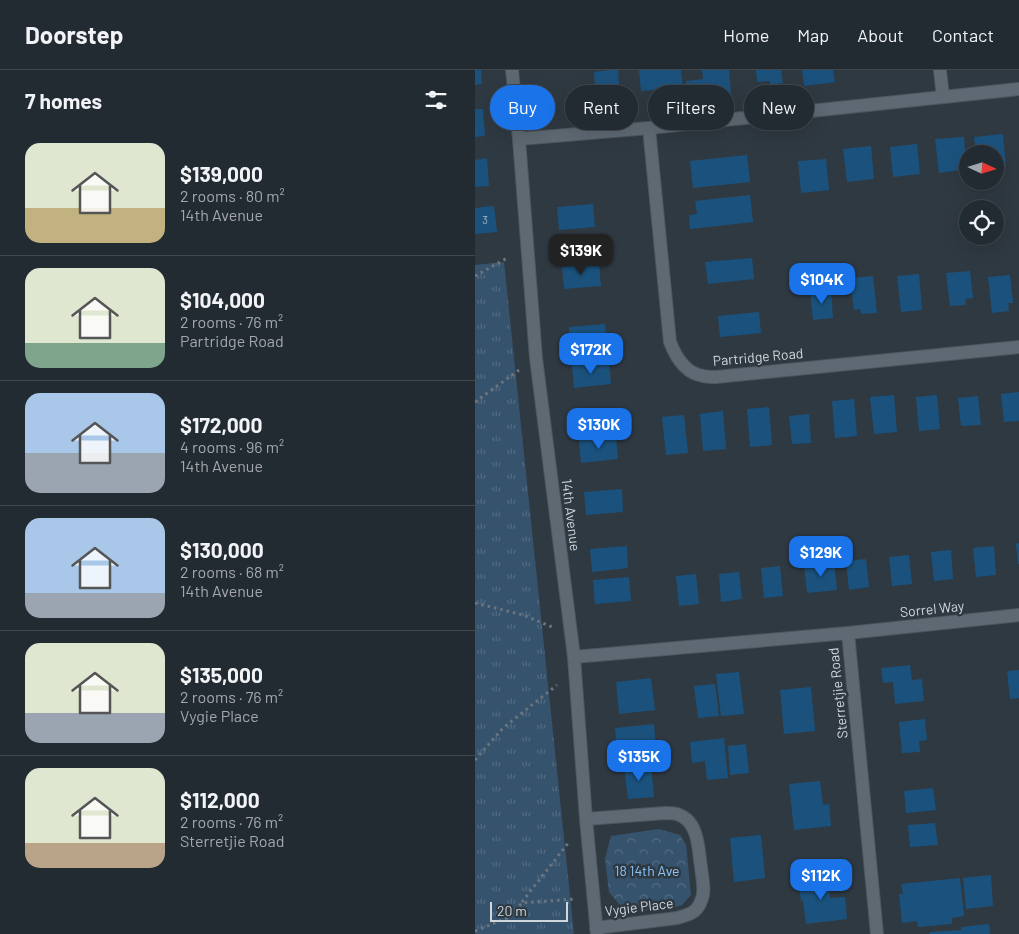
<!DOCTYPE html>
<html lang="en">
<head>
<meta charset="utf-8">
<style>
	body { margin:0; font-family:Barlow,sans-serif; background:#2f373e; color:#f1f3f6; height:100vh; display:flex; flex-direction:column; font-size:19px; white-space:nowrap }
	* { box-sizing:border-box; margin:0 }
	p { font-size:16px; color:#a3a7ac }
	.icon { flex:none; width:28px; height:28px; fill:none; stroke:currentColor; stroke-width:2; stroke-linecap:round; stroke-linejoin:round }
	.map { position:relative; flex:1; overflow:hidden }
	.drawer { display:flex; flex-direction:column; background:#232b32; width:475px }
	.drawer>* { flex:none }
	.top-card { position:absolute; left:15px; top:15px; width:454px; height:45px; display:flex; gap:10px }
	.needle { width:32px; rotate:94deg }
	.fabs { position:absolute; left:484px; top:75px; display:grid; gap:10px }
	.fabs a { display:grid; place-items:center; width:45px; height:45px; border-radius:50%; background:#232b32; box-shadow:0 5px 20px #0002,0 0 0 1px #40474d; font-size:25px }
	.scale { position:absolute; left:15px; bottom:12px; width:78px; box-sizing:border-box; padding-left:5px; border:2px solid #d0d6dc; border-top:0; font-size:14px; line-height:18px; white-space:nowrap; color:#d0d6dc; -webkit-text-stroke:4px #2f3942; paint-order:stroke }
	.price { position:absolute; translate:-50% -42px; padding:0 11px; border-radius:10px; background:#1a73e8; color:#fff; font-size:16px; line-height:32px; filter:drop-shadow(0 1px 2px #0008) }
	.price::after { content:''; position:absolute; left:50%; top:30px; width:15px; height:11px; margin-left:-8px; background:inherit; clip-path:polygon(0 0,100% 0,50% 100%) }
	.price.on { background:#222; color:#fff }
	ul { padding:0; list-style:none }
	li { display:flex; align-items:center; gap:15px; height:125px; padding:0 25px }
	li+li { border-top:1px solid #40474d }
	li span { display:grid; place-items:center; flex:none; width:140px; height:100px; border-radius:15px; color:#555 }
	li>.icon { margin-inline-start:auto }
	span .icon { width:60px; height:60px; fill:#fffc; stroke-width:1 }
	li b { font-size:21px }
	h2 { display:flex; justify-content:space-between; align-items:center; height:60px; padding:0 25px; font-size:21px }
	.tag { padding:0 18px; border-radius:22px; background:#232b32; box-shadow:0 5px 20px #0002,0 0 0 1px #40474d; font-size:18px; line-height:45px }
	.tag.on { background:#1a73e8; color:#fff }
	header { display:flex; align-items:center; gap:30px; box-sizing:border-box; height:70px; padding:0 25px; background:#232b32; border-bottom:1px solid #40474d }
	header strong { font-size:24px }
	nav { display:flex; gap:28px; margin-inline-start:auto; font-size:18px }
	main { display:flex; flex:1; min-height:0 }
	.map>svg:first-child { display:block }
</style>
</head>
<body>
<header>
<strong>Doorstep</strong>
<nav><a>Home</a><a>Map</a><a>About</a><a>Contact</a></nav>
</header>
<main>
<section class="drawer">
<h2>7 homes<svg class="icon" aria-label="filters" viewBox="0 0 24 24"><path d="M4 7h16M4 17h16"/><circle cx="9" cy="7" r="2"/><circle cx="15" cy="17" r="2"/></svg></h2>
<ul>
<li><span style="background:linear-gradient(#dfe7d0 65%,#c2b280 0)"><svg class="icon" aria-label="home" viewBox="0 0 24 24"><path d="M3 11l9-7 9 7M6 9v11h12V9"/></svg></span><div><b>$139,000</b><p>2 rooms · 80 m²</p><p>14th Avenue</p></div></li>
<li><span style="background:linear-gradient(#dfe7d0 75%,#7fa58c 0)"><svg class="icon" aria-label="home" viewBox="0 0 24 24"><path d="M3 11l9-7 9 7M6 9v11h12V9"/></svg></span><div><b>$104,000</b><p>2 rooms · 76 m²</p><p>Partridge Road</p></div></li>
<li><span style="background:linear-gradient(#a9c7e8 60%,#9aa5b1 0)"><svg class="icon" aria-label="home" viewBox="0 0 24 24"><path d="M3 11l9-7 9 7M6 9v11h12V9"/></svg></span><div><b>$172,000</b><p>4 rooms · 96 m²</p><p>14th Avenue</p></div></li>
<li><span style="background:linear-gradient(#a9c7e8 75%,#9aa5b1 0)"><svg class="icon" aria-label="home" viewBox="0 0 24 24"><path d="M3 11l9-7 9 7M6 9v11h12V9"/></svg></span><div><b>$130,000</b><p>2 rooms · 68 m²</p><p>14th Avenue</p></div></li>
<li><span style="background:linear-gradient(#dfe7d0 70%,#9aa5b1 0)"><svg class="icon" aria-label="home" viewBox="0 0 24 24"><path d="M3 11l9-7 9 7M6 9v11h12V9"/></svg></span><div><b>$135,000</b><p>2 rooms · 76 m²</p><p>Vygie Place</p></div></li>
<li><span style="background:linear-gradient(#dfe7d0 75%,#b9a48a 0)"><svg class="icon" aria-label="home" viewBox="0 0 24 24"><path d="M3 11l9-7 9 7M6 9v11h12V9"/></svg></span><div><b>$112,000</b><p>2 rooms · 76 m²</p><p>Sterretjie Road</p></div></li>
</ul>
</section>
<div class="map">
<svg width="544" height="864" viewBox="0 0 544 864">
	<defs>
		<pattern id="grass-tufts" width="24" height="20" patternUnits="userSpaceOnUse" patternTransform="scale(1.25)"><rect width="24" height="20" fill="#36536e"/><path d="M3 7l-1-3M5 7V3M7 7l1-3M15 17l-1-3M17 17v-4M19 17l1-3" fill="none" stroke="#526b82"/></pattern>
		<pattern id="forest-crowns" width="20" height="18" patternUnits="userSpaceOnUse" patternTransform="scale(1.25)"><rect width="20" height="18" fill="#36536e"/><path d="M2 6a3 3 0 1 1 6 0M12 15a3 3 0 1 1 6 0" fill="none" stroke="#526b82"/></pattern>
	</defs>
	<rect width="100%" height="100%" fill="#2f3942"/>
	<!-- grass -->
	<polygon fill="url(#grass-tufts)" points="29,192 99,864 0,864 0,195"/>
	<!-- forest -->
	<polygon fill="url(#forest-crowns)" points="184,759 205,765 211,775 216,825 207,835 197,838 159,841 144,834 134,822 130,789 136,766"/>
	<!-- building -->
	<g fill="#1b527d">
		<polygon points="0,0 6,0 7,14 0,15"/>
		<polygon points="137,0 143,0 145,25 121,28 119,2"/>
		<polygon points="164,0 206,0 208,17 166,21"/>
		<polygon points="227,0 254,0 256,25 213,29 211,11 228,9"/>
		<polygon points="281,0 306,0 308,13 295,15 295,11 282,12"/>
		<polygon points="327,0 358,0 360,12 329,16"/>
		<polygon points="0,39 8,39 10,66 0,67"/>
		<polygon points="528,64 531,97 520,98 520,84 501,84 499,67"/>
		<polygon points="489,67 492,99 464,103 460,69"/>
		<polygon points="442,74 445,104 418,107 415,77"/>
		<polygon points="396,76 399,109 372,112 368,79"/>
		<polygon points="272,85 275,112 218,118 215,91"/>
		<polygon points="12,88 14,116 0,117 0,90"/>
		<polygon points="351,89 354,120 326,123 323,91"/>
		<polygon points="275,125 278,152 215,159 214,145 222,144 220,131"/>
		<polygon points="118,134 120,157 84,160 82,137"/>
		<polygon points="19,136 22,162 0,164 0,138"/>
		<polygon points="277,188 279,209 233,214 230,192"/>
		<polygon points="124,194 126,216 89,219 87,197"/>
		<polygon points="495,201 498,228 490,229 491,235 475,236 471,203"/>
		<polygon points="444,204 447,240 426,242 422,206"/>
		<polygon points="535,205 538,233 533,233 534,241 517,243 513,207"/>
		<polygon points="398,206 402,243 386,244 385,239 379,240 375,208"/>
		<polygon points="356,220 358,248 338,250 335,222"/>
		<polygon points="284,242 286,263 245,267 243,246"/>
		<polygon points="130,254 132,276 96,279 94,257"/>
		<polygon points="134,292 136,314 99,318 97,295"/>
		<polygon points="544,322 544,351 529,352 526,324"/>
		<polygon points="419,325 422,362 399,364 395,327"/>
		<polygon points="462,325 465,359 444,361 441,327"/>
		<polygon points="503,326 506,355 486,356 483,328"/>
		<polygon points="379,329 382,366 360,368 357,331"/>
		<polygon points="294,337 297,375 275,377 272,339"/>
		<polygon points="248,341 251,379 228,381 225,344"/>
		<polygon points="334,344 336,373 317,374 314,346"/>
		<polygon points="209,345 213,383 191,385 187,347"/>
		<polygon points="141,366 143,389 106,393 104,370"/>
		<polygon points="147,419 148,442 111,445 109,422"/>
		<polygon points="544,473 544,494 543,494 541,474"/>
		<polygon points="152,476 153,498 117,502 115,479"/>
		<polygon points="519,476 521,505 501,507 498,478"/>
		<polygon points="476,480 478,509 459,511 456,482"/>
		<polygon points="434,485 437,514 417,516 414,487"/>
		<polygon points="391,489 394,517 374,520 371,491"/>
		<polygon points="359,492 362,520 332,523 329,495"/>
		<polygon points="305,496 308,526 289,528 286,498"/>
		<polygon points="264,502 267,529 246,532 244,504"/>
		<polygon points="221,504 224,534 204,536 201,506"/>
		<polygon points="154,507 156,531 120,534 118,510"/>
		<polygon points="435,595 437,610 447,609 449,631 420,634 418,612 408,613 406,598"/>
		<polygon points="544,600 544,628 535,629 532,601"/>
		<polygon points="264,602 269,644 246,646 241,604"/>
		<polygon points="176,608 180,640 144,644 141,612"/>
		<polygon points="240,614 244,646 223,648 219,616"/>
		<polygon points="336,617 340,661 309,664 305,620"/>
		<polygon points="450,649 452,670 444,671 445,682 427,683 424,652"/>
		<polygon points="179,654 181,678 142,681 140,658"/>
		<polygon points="249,668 253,708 232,710 230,691 217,693 215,672"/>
		<polygon points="271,674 274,703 255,705 253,676"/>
		<polygon points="176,695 179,727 153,729 149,697"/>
		<polygon points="345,711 348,735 354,734 356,756 319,760 314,714"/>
		<polygon points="458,718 461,740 431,743 429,721"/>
		<polygon points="460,753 463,775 435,777 433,755"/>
		<polygon points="286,765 290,808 259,812 255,768"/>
		<polygon points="516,805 518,836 491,839 488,808"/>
		<polygon points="353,806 355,828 370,827 372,849 331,854 328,831 326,831 323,809"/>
		<polygon points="485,808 489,846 477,848 477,854 443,857 442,851 427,853 424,824 428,824 426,814"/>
		<polygon points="514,854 515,864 455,864 455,862 486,860 486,857"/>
	</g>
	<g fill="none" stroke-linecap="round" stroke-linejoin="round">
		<defs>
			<g id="minor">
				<polyline points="37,0 44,69 61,288 99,587 111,749 122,864"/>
				<polyline points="465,0 468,27"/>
				<path d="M174,58L195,272C201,288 210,303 228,306C232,307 237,307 241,307L544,277"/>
				<polyline points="44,69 174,58 544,19"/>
				<polyline points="373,563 544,545"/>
				<polyline points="99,587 373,563 402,864"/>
				<path d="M111,749L190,743C194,743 198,743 202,744C224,751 223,778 226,797C227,808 231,821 226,831C222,843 213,845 202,848L121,858"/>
			</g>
		</defs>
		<!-- minor casing -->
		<use href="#minor" stroke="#4e575f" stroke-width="14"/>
		<!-- path -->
		<g stroke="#6d757d" stroke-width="3" stroke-dasharray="2.5 4" stroke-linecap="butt">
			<polyline points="0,206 34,187"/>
			<polyline points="0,332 44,300"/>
			<polyline points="0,533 48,545 77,557"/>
			<polyline points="0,690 28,658 82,615"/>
			<polyline points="47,832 94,772"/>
			<polyline points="0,861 32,848 47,833 100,829"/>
		</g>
		<!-- minor -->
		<use href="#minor" stroke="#5e6973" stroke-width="12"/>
	</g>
	<g text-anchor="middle" stroke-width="5" stroke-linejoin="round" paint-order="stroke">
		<!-- number labels -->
		<g font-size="11" fill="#a3b5c4">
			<text x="10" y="154">3</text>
		</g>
		<!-- street labels -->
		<g font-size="14" fill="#d0d6dc" stroke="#2f3942">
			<text transform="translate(283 287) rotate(-5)" y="5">Partridge Road</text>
			<text transform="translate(96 445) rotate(83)" y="5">14th Avenue</text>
			<text transform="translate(457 539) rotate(-6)" y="5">Sorrel Way</text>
			<text transform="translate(363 623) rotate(-96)" y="5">Sterretjie Road</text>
			<text transform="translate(164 837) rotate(-7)" y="5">Vygie Place</text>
		</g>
		<!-- park labels -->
		<g font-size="14" fill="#8ac5fa" stroke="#2f3942">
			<text x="172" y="806">18 14th Ave</text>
		</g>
	</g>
</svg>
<div class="fabs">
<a><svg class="needle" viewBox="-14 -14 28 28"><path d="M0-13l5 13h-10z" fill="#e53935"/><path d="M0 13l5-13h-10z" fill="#a3a7ac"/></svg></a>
<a><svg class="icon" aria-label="locate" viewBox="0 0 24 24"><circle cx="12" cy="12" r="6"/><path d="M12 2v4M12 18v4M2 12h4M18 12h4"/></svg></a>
</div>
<div class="scale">20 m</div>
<b class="price on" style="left:106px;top:206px">$139K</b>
<b class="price" style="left:347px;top:235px">$104K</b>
<b class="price" style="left:116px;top:305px">$172K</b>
<b class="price" style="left:124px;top:380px">$130K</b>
<b class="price" style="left:346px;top:508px">$129K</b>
<b class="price" style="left:164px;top:712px">$135K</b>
<b class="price" style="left:346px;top:831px">$112K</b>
<div class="top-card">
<a class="tag on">Buy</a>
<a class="tag">Rent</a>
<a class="tag">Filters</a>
<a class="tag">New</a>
</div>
</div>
</main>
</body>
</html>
